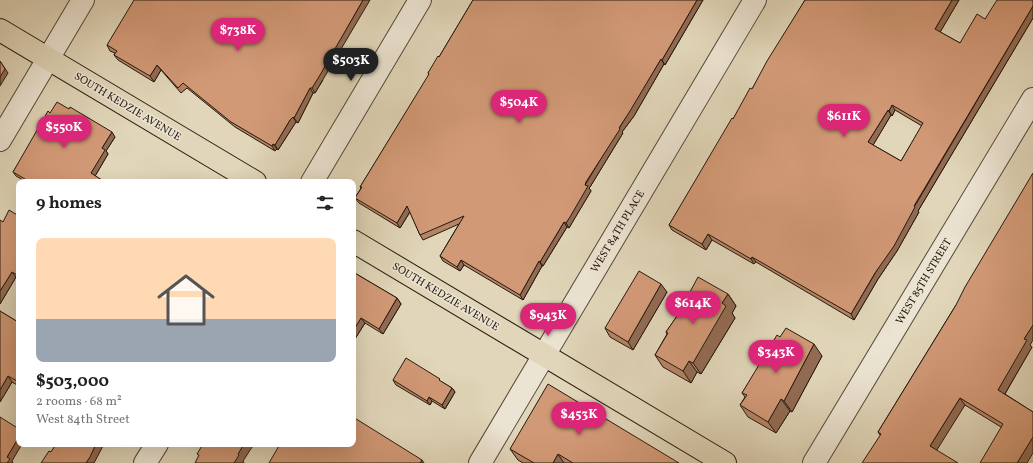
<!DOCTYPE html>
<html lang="en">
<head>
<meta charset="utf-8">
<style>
	body { margin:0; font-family:Vollkorn,serif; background:#f6f6f6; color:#222; height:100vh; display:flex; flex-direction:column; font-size:15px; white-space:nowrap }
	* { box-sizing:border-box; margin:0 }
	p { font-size:13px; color:#767676 }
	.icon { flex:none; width:22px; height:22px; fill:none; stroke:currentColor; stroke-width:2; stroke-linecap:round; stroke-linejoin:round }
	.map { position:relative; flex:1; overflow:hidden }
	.drawer { position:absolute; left:16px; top:179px; width:340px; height:268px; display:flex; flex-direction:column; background:#fff; border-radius:8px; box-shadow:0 4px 16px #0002 }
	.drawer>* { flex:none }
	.price { position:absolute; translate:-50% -34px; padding:0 9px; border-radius:14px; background:#db2777; color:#fff; font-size:13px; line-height:26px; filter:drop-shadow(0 1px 2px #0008) }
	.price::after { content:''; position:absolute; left:50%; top:24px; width:12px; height:9px; margin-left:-6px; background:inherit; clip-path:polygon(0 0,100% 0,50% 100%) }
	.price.on { background:#222; color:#fff }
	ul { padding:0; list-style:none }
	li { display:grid; align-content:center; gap:8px; height:212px; padding:0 20px }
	li span { display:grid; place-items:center; height:124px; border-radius:8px; color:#555 }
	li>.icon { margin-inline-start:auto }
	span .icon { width:72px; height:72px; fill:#fffc; stroke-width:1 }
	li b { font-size:17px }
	h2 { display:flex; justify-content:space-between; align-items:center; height:48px; padding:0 20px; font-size:17px }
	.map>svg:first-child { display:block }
</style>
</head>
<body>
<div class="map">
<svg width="1033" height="463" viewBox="0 0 1033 463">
	<rect width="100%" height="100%" fill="#e1d6b9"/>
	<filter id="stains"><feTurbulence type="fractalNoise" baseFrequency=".005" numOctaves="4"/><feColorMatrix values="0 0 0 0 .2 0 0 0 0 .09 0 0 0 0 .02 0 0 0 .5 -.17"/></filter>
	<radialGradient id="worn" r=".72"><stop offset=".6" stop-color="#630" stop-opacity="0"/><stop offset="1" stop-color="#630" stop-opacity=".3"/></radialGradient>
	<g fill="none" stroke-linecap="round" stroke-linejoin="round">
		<defs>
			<g id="minor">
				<polyline points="0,140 83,0"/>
				<polyline points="312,182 420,0"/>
				<polyline points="145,463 157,444"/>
				<polyline points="480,463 755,0"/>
				<polyline points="814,463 1033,99"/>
			</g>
			<g id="major">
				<polyline points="0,30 255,182"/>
				<polyline points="353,241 725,463"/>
			</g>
		</defs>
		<!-- minor casing -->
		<use href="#minor" stroke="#54493a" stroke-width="24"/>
		<!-- major casing -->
		<use href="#major" stroke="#251a0f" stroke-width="24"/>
		<!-- minor -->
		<use href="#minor" stroke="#ece4d2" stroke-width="22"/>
		<!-- major -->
		<use href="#major" stroke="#e1d6b9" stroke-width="22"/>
	</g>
	<!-- wall -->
	<g fill="#b58465" stroke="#251a0f" fill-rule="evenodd">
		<polygon points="473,0 703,0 665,65 664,64 634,116 622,132 623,133 590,187 589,188 591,191 573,221 569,228 567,227 543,266 542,266 523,300 464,265 460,271 443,261 440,256 459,224 423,240 420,235 410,212 400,228 359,203 355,198 361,188 360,187 429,75 428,73 439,57"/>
		<path d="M805,0H959L940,32L960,43L985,19L1033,0V18L918,211L919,212L897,251L878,279L854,320L756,262L754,264L712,240L706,250L672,230L669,225L733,119L752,89ZM895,110L922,126L901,161L873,145L891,115L892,116Z"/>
		<polygon points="107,45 323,80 315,93 313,93 298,123 296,122 294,125 278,150 277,149 275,151 235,127 187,88 181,93 161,70 154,82 118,60 114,55 115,53 110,51"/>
		<polygon points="50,113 115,137 106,151 108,154 95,176 105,182 26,182 16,176 13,172"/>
		<polygon points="19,216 19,279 16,277 0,304 3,222"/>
		<polygon points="353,272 397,298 401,304 383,334 365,323 353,342"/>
		<polygon points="667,292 633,350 610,337 605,328"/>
		<polygon points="728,294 736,306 732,313 735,318 701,374 697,372 691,383 663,367 655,355 667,334 666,332 684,306 683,305"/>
		<polygon points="956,305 1030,345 1032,347 1005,394 1033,412 1001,427 965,405 880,435 878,432"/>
		<polygon points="0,311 18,322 19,320 19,386 12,382 0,402"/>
		<polygon points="780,337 822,356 792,412 790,411 776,433 748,417 740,405 745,397 742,393"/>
		<polygon points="393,380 442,382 452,388 455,392 445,409 432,401 430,405 396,385"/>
		<polygon points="510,449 679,463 523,463 518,460"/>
	</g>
	<!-- shaded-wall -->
	<g fill="#936b53" stroke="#251a0f">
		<polygon points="363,0 370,0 315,93 312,88"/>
		<polygon points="697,0 703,0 665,65 662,60"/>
		<polygon points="952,0 959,0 939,34 935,29"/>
		<polygon points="1033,6 1033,18 918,211 919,212 897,251 878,279 854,320 851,314"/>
		<polygon points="661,59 664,64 634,116 622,132 623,133 590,187 589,188 591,191 569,228 566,223 585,185"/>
		<polygon points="0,61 8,73 0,86"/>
		<polygon points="157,65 161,70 154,82 150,76"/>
		<polygon points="310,88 313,93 298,123 294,118"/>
		<polygon points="892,105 895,110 892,116 889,111"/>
		<polygon points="888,110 891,115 872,147 868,142"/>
		<polygon points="293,117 296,122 294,125 278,150 275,145 290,120"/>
		<polygon points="112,132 115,137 106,151 108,154 94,178 91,173 102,148"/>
		<polygon points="273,144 277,149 275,151 272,146"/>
		<polygon points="407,206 411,210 400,228 397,223"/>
		<polygon points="564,222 567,227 543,266 540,262"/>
		<polygon points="708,234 712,240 706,250 702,244"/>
		<polygon points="752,257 756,262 754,264 751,259"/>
		<polygon points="461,260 464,265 460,271 457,267"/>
		<polygon points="539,261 542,266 523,300 520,295"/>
		<polygon points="12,272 16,277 0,304 0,291"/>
		<polygon points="661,284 667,292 633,350 628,342"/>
		<polygon points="728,294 736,306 732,313 735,318 701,374 693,363 722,303"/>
		<polygon points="397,298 401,304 383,334 379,329"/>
		<polygon points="361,318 365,323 353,342 353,331"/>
		<polygon points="1033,325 1033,340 1030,345 1032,347 1003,397 998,390 1024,339"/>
		<polygon points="814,344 822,356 792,412 784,401"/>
		<polygon points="689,361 697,372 691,383 683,371"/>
		<polygon points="8,376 12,382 0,402 0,390"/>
		<polygon points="452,388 455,392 445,409 442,405"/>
		<polygon points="429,397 432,401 430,405 427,401"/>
		<polygon points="960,398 965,405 935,453 930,446"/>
		<polygon points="781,399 790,411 776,433 768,422"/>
		<polygon points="19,437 19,444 22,444 12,461 13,463 7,463 7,457"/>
		<polygon points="1033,437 1033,453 1027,463 1017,463"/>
		<polygon points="96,444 104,444 94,463 86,463"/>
		<polygon points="244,444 254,444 243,461 244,463 234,463 238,454"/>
		<polygon points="558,454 564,463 553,463"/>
		<polygon points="422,460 424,463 420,463"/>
	</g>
	<!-- building -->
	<g fill="#d29976" stroke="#251a0f" fill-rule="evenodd">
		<polygon points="134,0 363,0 320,75 312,88 310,88 294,118 293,117 290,120 275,145 273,144 272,146 231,122 183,83 178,88 157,65 150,76 114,55 117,51 107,45"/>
		<polygon points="473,0 697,0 662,60 661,59 630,111 619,128 620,129 586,182 585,185 588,186 570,217 566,223 564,222 540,262 539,261 520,295 461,260 457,267 440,256 464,216 420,235 407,206 397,223 355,198 362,187 360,187 429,74 428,73 438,56 439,57"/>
		<path d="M805,0H952L935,29L960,43L977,14L985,19L997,0H1033V6L914,206L915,207L894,246L875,273L851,314L752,257L751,259L708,234L702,244L669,225L732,118L733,119L750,88L752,89L767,61ZM892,105L923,123L901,161L868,142L888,110L889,111Z"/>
		<polygon points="0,61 5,69 0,77"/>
		<polygon points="57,102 69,109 70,107 112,132 102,148 105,150 91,173 105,182 30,182 13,172 48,111 50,113"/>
		<polygon points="1033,173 1033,325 1024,339 1027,340 998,390 1033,412 1033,437 1017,463 980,463 1003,424 960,398 930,446 958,463 862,463 881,434 878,432 956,305 965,287"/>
		<polygon points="9,210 19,216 19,276 12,272 0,291 0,220 3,222"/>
		<polygon points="639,271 661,284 628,342 605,328"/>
		<polygon points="353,272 397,298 379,329 361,318 353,331"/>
		<polygon points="698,277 728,294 722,303 726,306 693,363 689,361 683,371 655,355 668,333 666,332 684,306 683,305"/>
		<polygon points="0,311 18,322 19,320 19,382 8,376 0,390"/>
		<polygon points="786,328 814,344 784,401 781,399 768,422 740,405 747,395 742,393 777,335 780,337"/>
		<polygon points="406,358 440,379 439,380 452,388 442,405 429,397 427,401 393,380"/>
		<polygon points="548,384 679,463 573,463 558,454 553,463 534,463 510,449"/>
		<polygon points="0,417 19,429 19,437 7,457 10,459 7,463 0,463"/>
		<polygon points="353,417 422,460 420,463 269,463 280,444 353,444"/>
		<polygon points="56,444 96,444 90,457 86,463 41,463 49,451 51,452"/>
		<polygon points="203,444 244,444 238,454 239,455 234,463 195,463 199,455 197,454"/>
	</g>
	<g text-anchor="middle" stroke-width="3" stroke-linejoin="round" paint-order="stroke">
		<!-- street labels -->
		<g font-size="11" fill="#251a0f" stroke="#ece4d2">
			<text transform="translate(128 106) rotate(31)" y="4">SOUTH KEDZIE AVENUE</text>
			<text transform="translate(617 231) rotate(-59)" y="4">WEST 84TH PLACE</text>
			<text transform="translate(923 281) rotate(-59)" y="4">WEST 85TH STREET</text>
			<text transform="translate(446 296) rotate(31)" y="4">SOUTH KEDZIE AVENUE</text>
		</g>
	</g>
	<rect width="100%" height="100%" filter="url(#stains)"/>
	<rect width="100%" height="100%" fill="url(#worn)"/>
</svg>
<b class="price" style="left:238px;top:52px">$738K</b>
<b class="price on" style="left:351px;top:82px">$503K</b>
<b class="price" style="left:519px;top:124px">$504K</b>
<b class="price" style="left:844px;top:138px">$611K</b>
<b class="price" style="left:64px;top:149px">$550K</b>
<b class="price" style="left:693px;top:325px">$614K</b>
<b class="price" style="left:548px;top:337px">$943K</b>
<b class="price" style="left:776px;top:374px">$343K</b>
<b class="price" style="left:579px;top:436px">$453K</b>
<section class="drawer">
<h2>9 homes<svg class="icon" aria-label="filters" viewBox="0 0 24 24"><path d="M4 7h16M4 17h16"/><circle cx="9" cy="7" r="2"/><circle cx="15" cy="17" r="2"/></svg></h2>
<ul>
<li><span style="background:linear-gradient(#ffd9b3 65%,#9aa5b1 0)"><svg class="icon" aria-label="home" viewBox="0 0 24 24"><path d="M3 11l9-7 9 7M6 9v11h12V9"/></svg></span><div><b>$503,000</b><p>2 rooms · 68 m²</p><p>West 84th Street</p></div></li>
</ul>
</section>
</div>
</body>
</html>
